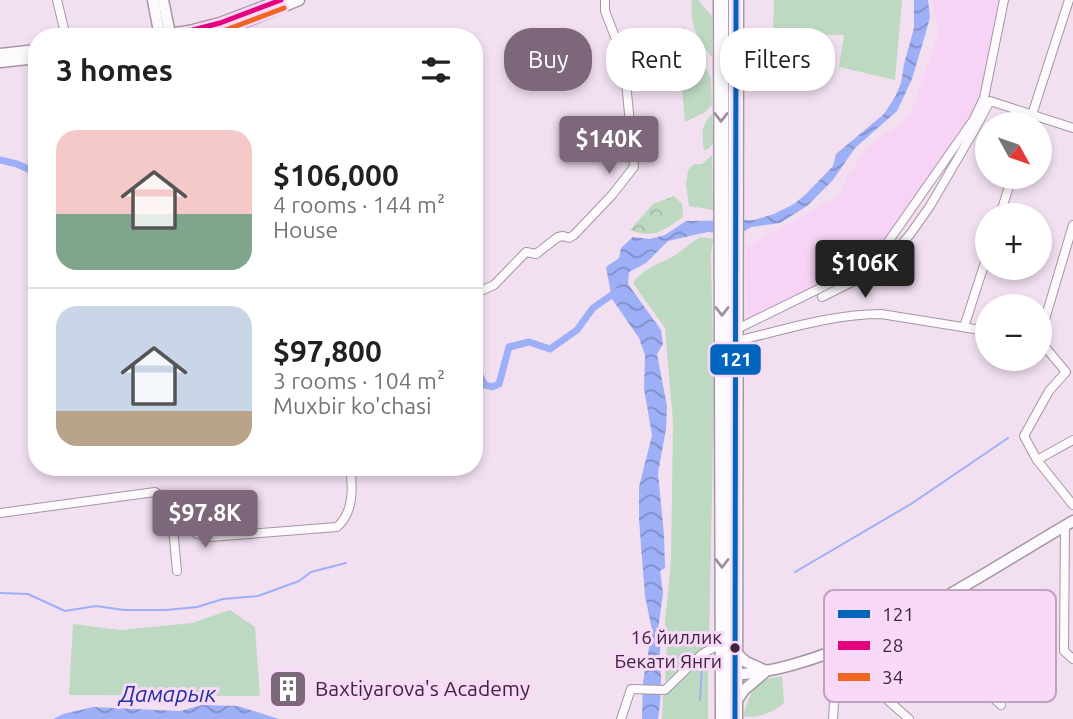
<!DOCTYPE html>
<html lang="en">
<head>
<meta charset="utf-8">
<style>
	body { margin:0; font-family:Ubuntu,sans-serif; background:#f2f2f2; color:#202124; height:100vh; display:flex; flex-direction:column; font-size:26px; white-space:nowrap }
	* { box-sizing:border-box; margin:0 }
	p { font-size:23px; color:#757577 }
	.icon { flex:none; width:38px; height:38px; fill:none; stroke:currentColor; stroke-width:2; stroke-linecap:round; stroke-linejoin:round }
	.map { position:relative; flex:1; overflow:hidden }
	.side { position:absolute; left:28px; top:28px; width:455px; height:448px; display:flex; flex-direction:column; background:#fff; border-radius:28px; box-shadow:0 4px 10px #0003 }
	.side>* { flex:none }
	.banner { position:absolute; left:504px; top:28px; width:464px; height:63px; display:flex; gap:14px }
	.needle { width:46px; rotate:130deg }
	.buttons { position:absolute; left:975px; top:112px; display:grid; gap:14px }
	.buttons a { display:grid; place-items:center; width:77px; height:77px; border-radius:50%; background:#fff; box-shadow:0 4px 10px #0003; font-size:35px }
	.price { position:absolute; translate:-50% -60px; padding:0 16px; border-radius:7px; background:#7c677b; color:#fff; font-size:23px; line-height:46px; filter:drop-shadow(0 2px 4px #0008) }
	.price::after { content:''; position:absolute; left:50%; top:42px; width:21px; height:16px; margin-left:-10px; background:inherit; clip-path:polygon(0 0,100% 0,50% 100%) }
	.price.active { background:#222; color:#fff }
	ul { padding:0; list-style:none }
	li { display:flex; align-items:center; gap:21px; height:175px; padding:0 28px }
	li+li { border-top:2px solid #e0e0e0 }
	li span { display:grid; place-items:center; flex:none; width:196px; height:140px; border-radius:21px; color:#555 }
	li>.icon { margin-inline-start:auto }
	span .icon { width:84px; height:84px; fill:#fffc; stroke-width:1 }
	li b { font-size:30px }
	h2 { display:flex; justify-content:space-between; align-items:center; height:84px; padding:0 28px; font-size:30px }
	.tag { padding:0 24px; border-radius:28px; background:#fff; box-shadow:0 4px 10px #0003; font-size:24px; line-height:63px }
	.tag.active { background:#7c677b; color:#fff }
	.map>svg:first-child { display:block }
</style>
</head>
<body>
<div class="map">
<svg width="1073" height="719" viewBox="0 0 1073 719">
	<defs>
		<pattern id="forest-crowns" width="20" height="18" patternUnits="userSpaceOnUse" patternTransform="scale(1.75)"><rect width="20" height="18" fill="#bed9c2"/><path d="M2 6a3 3 0 1 1 6 0M12 15a3 3 0 1 1 6 0" fill="none" stroke="#a4baa8"/></pattern>
		<pattern id="water-waves" width="16" height="10" patternUnits="userSpaceOnUse" patternTransform="scale(1.75)"><rect width="16" height="10" fill="#9daff6"/><path d="M0 5q4-4 8 0t8 0" fill="none" stroke="#818ec8"/></pattern>
	</defs>
	<rect width="100%" height="100%" fill="#f2e0f1"/>
	<!-- built -->
	<polygon fill="#f7d3f5" points="932,0 1007,0 984,106 963,140 881,244 861,263 748,320 746,247 840,195 846,180 867,147 910,116 939,32"/>
	<!-- grass -->
	<g fill="#bed9c2">
		<path d="M692,0H698L712,16V57C697,41 689,22 692,0Z"/>
		<polygon points="774,0 902,0 895,80 839,67 844,35 773,34"/>
		<polygon points="684,27 711,78 712,105 705,112 685,122 677,30"/>
		<path d="M712,114L713,144L708,149L704,150C702,133 700,127 712,114Z"/>
		<polygon points="712,155 713,210 689,206 686,185 688,170 694,164 702,164"/>
		<path d="M701,237L713,239L711,255L714,397L709,643L665,682L667,643L665,622L671,560L673,422L665,328L633,283C648,264 658,266 677,254C686,248 689,243 701,237Z"/>
		<polygon points="230,610 255,627 260,696 69,695 73,624 120,630 192,623"/>
		<polygon points="703,661 708,663 708,719 662,719 663,696"/>
		<path d="M782,676L784,703C773,713 756,719 743,716C751,692 753,680 782,676Z"/>
	</g>
	<!-- forest -->
	<path fill="url(#forest-crowns)" d="M674,196L682,204L683,217C663,231 655,239 630,230L653,204Z"/>
	<!-- water -->
	<g fill="url(#water-waves)">
		<path d="M914,0H928L930,17L926,32L912,79L897,111L855,148L833,180L807,206L780,223L751,227L740,234L707,232L668,241L646,263L629,272L628,284L661,330L663,344L657,354L667,406L666,429L658,473L664,535L665,568L660,571L663,593L658,630L663,640C657,652 661,666 661,679C661,693 660,706 658,719H642L643,682L652,630L645,596L639,520V487L652,435L644,389L645,355L639,338L612,299L606,267L619,258L621,248L633,237L650,239L665,235L686,221L754,220L774,214L794,204L806,194L833,166L836,154L884,114L895,97L901,83L904,64L914,28Z"/>
		<polygon points="202,705 238,706 279,719 53,719 63,714 93,707 180,711"/>
	</g>
	<g fill="none" stroke-linecap="round" stroke-linejoin="round">
		<!-- stream -->
		<g stroke="#9daff6" stroke-width="2">
			<polyline points="795,572 911,504 1008,438"/>
			<polyline points="0,593 28,594 65,611 96,606 124,610 166,610 197,607 223,599 258,596 299,581 311,572 346,563"/>
			<polyline points="700,700 702,666"/>
		</g>
		<!-- canal -->
		<g stroke="#9daff6" stroke-width="7">
			<polyline points="0,160 17,164 37,173"/>
			<polyline points="474,359 476,361 479,374 485,385 492,387 499,384 509,347 529,342 550,349 577,330 593,308 616,292"/>
		</g>
		<defs>
			<g id="street">
				<polyline points="57,0 66,37"/>
				<polyline points="1029,124 1069,0"/>
				<polyline points="1000,215 1012,177"/>
				<polyline points="474,294 494,285 526,252 536,254 558,237 563,236 569,238 574,235 612,195 634,167 625,71 619,47 605,11 605,0"/>
				<polyline points="822,297 864,276 888,261 911,233 930,206 975,129 990,101 1073,128"/>
				<polyline points="964,327 987,256"/>
				<polyline points="735,330 843,277 870,261 881,252 974,119 984,98 1004,0"/>
				<polyline points="1040,336 1073,225"/>
				<path d="M745,339C790,328 835,314 881,314L987,331"/>
				<polyline points="1073,440 1037,460 1073,505"/>
				<polyline points="1037,460 1024,436 1049,391 1066,372 1040,341"/>
				<path d="M0,513L155,492L161,496L197,534L210,537L337,527C354,512 353,488 350,467"/>
				<polyline points="1065,526 1064,651 1073,659"/>
				<polyline points="177,571 173,528 175,522 179,517"/>
				<polyline points="906,619 1001,705"/>
				<polyline points="837,655 909,719"/>
				<polyline points="621,719 631,689 665,690 702,654 722,643"/>
				<polyline points="833,719 837,653"/>
			</g>
			<g id="secondary">
				<polyline points="153,0 160,37"/>
				<polyline points="163,0 170,34 168,37"/>
				<polyline points="150,37 189,31 220,23 281,0"/>
				<polyline points="198,37 228,29 299,0"/>
				<polyline points="0,54 37,50"/>
				<polyline points="0,62 37,58"/>
				<polyline points="735,652 746,662 764,670"/>
				<path d="M735,675C753,673 770,671 788,666C889,639 982,574 1073,521"/>
				<polyline points="735,703 744,690 764,673"/>
			</g>
			<g id="highway">
				<polyline points="721,0 723,719"/>
				<polyline points="735,719 736,0"/>
			</g>
		</defs>
		<!-- street casing -->
		<use href="#street" stroke="#a695a5" stroke-width="10"/>
		<!-- secondary casing -->
		<use href="#secondary" stroke="#a695a5" stroke-width="13"/>
		<!-- highway casing -->
		<use href="#highway" stroke="#a695a5" stroke-width="17"/>
		<!-- street -->
		<use href="#street" stroke="#fdfafd" stroke-width="8"/>
		<!-- secondary -->
		<use href="#secondary" stroke="#fdfafd" stroke-width="10"/>
		<!-- highway -->
		<use href="#highway" stroke="#fdfafd" stroke-width="14"/>
		<defs>
			<polyline id="bus-1" points="735,719 736,0"/>
			<polyline id="bus-2" points="152,37 189,31 220,23 281,0"/>
			<polyline id="bus-3" points="202,37 223,31 284,8"/>
		</defs>
		<!-- bus-1 casing -->
		<use href="#bus-1" stroke="#fad8f8" stroke-width="10"/>
		<!-- bus-2 casing -->
		<use href="#bus-2" stroke="#fad8f8" stroke-width="10"/>
		<!-- bus-3 casing -->
		<use href="#bus-3" stroke="#fad8f8" stroke-width="10"/>
		<!-- bus-1 -->
		<use href="#bus-1" stroke="#0065bd" stroke-width="5"/>
		<!-- bus-2 -->
		<use href="#bus-2" stroke="#e5007d" stroke-width="5"/>
		<!-- bus-3 -->
		<use href="#bus-3" stroke="#f26522" stroke-width="5"/>
	</g>
	<!-- one-way arrows -->
	<defs><path id="oneway-chevron" d="M-2-3.5L2.5 0L-2 3.5" fill="none" stroke-width="1.6" stroke-linecap="round" stroke-linejoin="round" transform="scale(1.75)"/></defs>
	<g stroke="#9c909c">
		<use href="#oneway-chevron" transform="translate(721 117) rotate(90)"/>
		<use href="#oneway-chevron" transform="translate(722 311) rotate(90)"/>
		<use href="#oneway-chevron" transform="translate(722 563) rotate(90)"/>
	</g>
	<!-- icons -->
	<defs>
		<symbol id="building-square" viewBox="-11 -11 22 22"><rect x="-9" y="-9" width="18" height="18" rx="4" fill="#7c677b" stroke="#fad8f8"/><path d="M-4-6H4V6H1V3H-1V6H-4ZM-2.5-4.3h1.7v1.8h-1.7ZM.8-4.3h1.7v1.8H.8ZM-2.5-1h1.7V.8h-1.7ZM.8-1h1.7V.8H.8Z" fill="#fff"/></symbol>
	</defs>
	<g fill-rule="evenodd">
		<use href="#building-square" x="266" y="667" width="44" height="44"/>
	</g>
	<!-- markers -->
	<circle fill="#3c263b" stroke="#fad8f8" stroke-width="2.5" cx="735" cy="648" r="6"/>
	<g text-anchor="middle" stroke-width="6" stroke-linejoin="round" paint-order="stroke">
		<!-- bus labels -->
		<g font-size="19" fill="#3c263b" stroke="#fad8f8" text-anchor="end">
			<text x="722" y="644">16 йиллик<tspan x="722" dy="24">Бекати Янги</tspan></text>
		</g>
		<!-- poi labels -->
		<g font-size="21" fill="#3c263b" stroke="#fad8f8" text-anchor="start">
			<text x="315" y="696">Baxtiyarova's Academy</text>
		</g>
		<!-- water labels -->
		<g font-size="23" font-style="italic" fill="#1d339e" stroke="#fad8f8">
			<text x="168" y="702">Дамарык</text>
		</g>
	</g>
	<!-- legend -->
	<rect x="824" y="590" width="232" height="112" rx="10" fill="#fad8f8" stroke="#c1a3bf" stroke-width="2"/>
	<rect x="838" y="610" width="32" height="8" fill="#0065bd"/>
	<rect x="838" y="641" width="32" height="9" fill="#e5007d"/>
	<rect x="838" y="673" width="32" height="8" fill="#f26522"/>
	<g font-size="19" fill="#3c263b">
		<text x="882" y="621">121</text>
		<text x="882" y="652">28</text>
		<text x="882" y="684">34</text>
	</g>
	<rect stroke="#fad8f8" stroke-width="2.5" x="709" y="343" width="53" height="33" rx="7" fill="#0065bd"/>
	<g font-size="19" text-anchor="middle" font-weight="bold" fill="#fff">
		<text x="736" y="366">121</text>
	</g>
</svg>
<div class="buttons">
<a><svg class="needle" viewBox="-14 -14 28 28"><path d="M0-13l5 13h-10z" fill="#e53935"/><path d="M0 13l5-13h-10z" fill="#757577"/></svg></a>
<a>+</a>
<a>−</a>
</div>
<b class="price" style="left:609px;top:176px">$140K</b>
<b class="price active" style="left:865px;top:300px">$106K</b>
<b class="price" style="left:205px;top:550px">$97.8K</b>
<div class="banner">
<a class="tag active">Buy</a>
<a class="tag">Rent</a>
<a class="tag">Filters</a>
</div>
<section class="side">
<h2>3 homes<svg class="icon" aria-label="filters" viewBox="0 0 24 24"><path d="M4 7h16M4 17h16"/><circle cx="9" cy="7" r="2"/><circle cx="15" cy="17" r="2"/></svg></h2>
<ul>
<li><span style="background:linear-gradient(#f6c9c9 60%,#7fa58c 0)"><svg class="icon" aria-label="home" viewBox="0 0 24 24"><path d="M3 11l9-7 9 7M6 9v11h12V9"/></svg></span><div><b>$106,000</b><p>4 rooms · 144 m²</p><p>House</p></div></li>
<li><span style="background:linear-gradient(#c9d6e8 75%,#b9a48a 0)"><svg class="icon" aria-label="home" viewBox="0 0 24 24"><path d="M3 11l9-7 9 7M6 9v11h12V9"/></svg></span><div><b>$97,800</b><p>3 rooms · 104 m²</p><p>Muxbir ko'chasi</p></div></li>
</ul>
</section>
</div>
</body>
</html>
